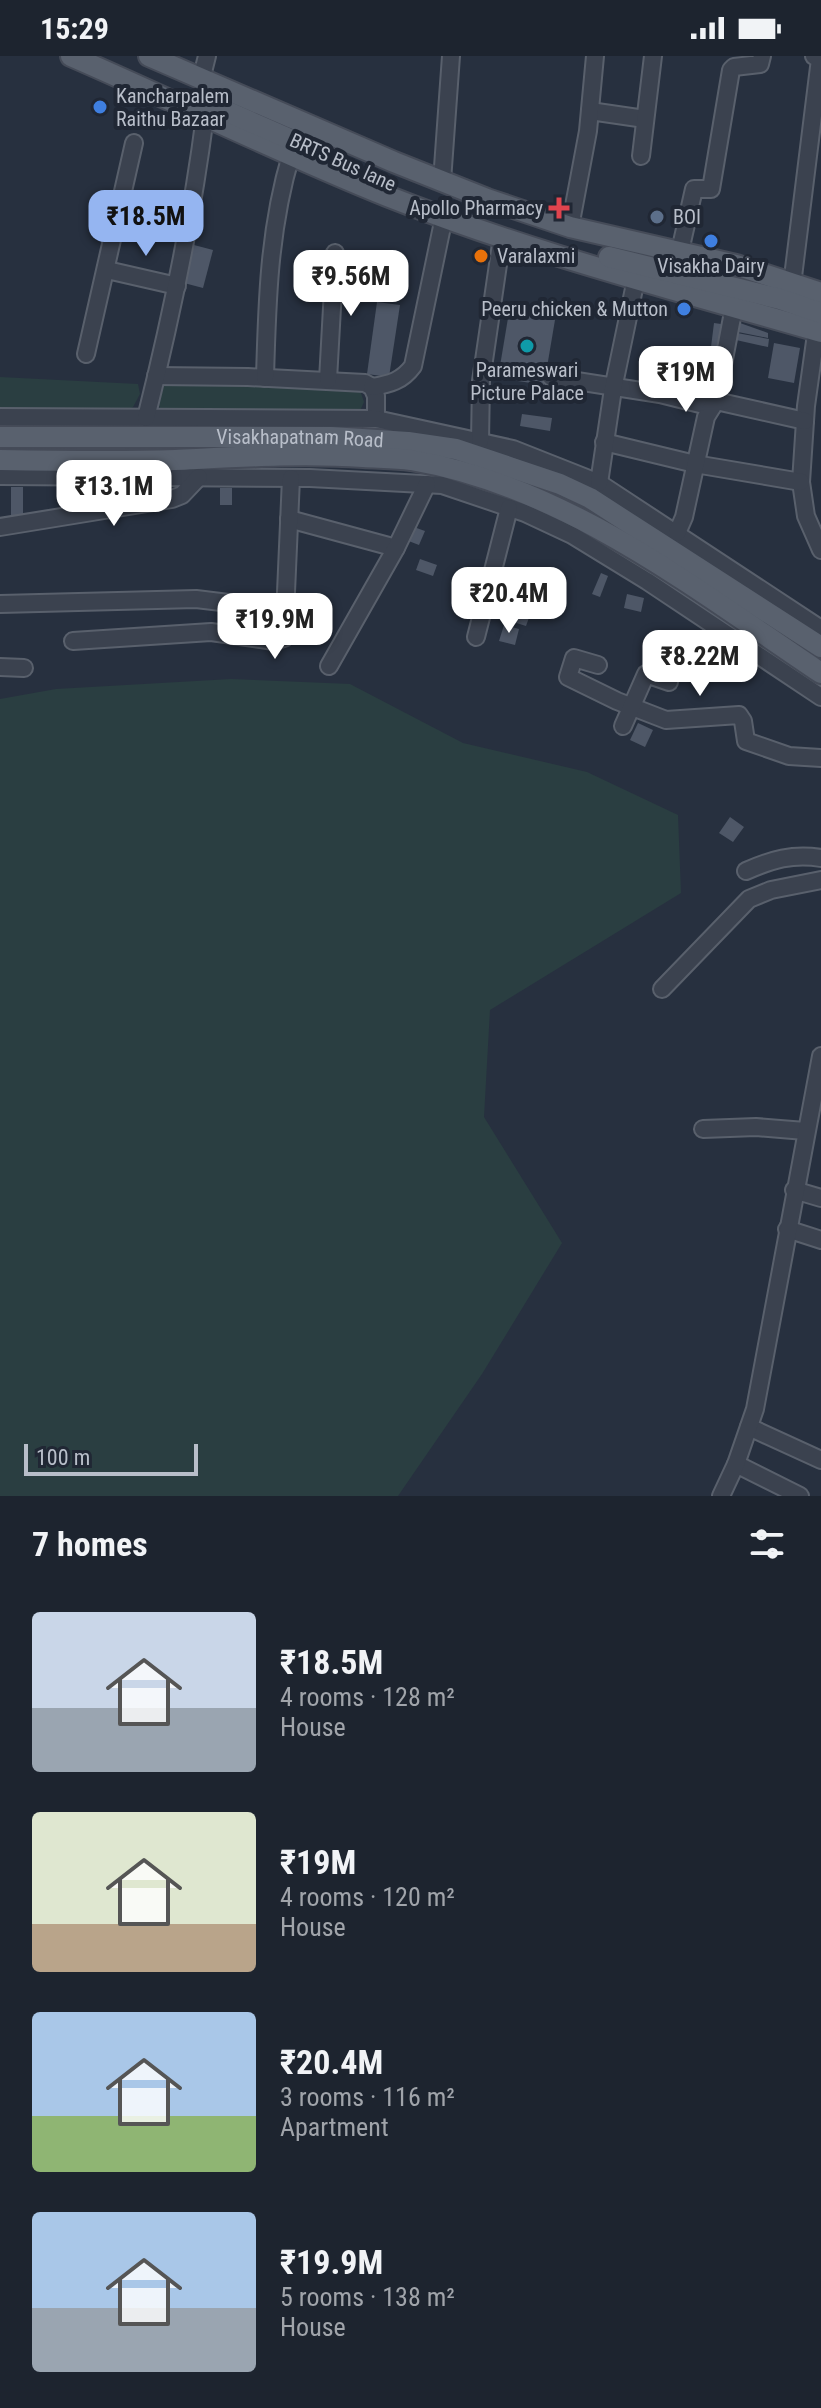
<!DOCTYPE html>
<html lang="en">
<head>
<meta charset="utf-8">
<style>
	body { margin:0; font-family:"Roboto Condensed",sans-serif; background:#252c37; color:#f1f3f6; height:100vh; display:flex; flex-direction:column; font-size:30px; white-space:nowrap }
	* { box-sizing:border-box; margin:0 }
	p { font-size:26px; color:#a0a4aa }
	.icon { flex:none; width:44px; height:44px; fill:none; stroke:currentColor; stroke-width:2; stroke-linecap:round; stroke-linejoin:round }
	.map { position:relative; height:1440px; overflow:hidden }
	.drawer { display:flex; flex-direction:column; background:#1d242f; flex:1 }
	.drawer>* { flex:none }
	.scale { position:absolute; left:24px; bottom:20px; width:174px; box-sizing:border-box; padding-left:8px; border:4px solid #b8bec9; border-top:0; font-size:22px; line-height:28px; white-space:nowrap; color:#b8bec9; -webkit-text-stroke:6px #202734; paint-order:stroke }
	.price { position:absolute; translate:-50% -68px; padding:0 18px; border-radius:16px; background:#fff; color:#222; font-size:26px; line-height:52px; filter:drop-shadow(0 2px 4px #0008) }
	.price::after { content:''; position:absolute; left:50%; top:48px; width:24px; height:18px; margin-left:-12px; background:inherit; clip-path:polygon(0 0,100% 0,50% 100%) }
	.price.current { background:#95b5f1; color:#111 }
	ul { padding:0; list-style:none }
	li { display:flex; align-items:center; gap:24px; height:200px; padding:0 32px }
	li span { display:grid; place-items:center; flex:none; width:224px; height:160px; border-radius:8px; color:#555 }
	li>.icon { margin-inline-start:auto }
	span .icon { width:96px; height:96px; fill:#fffc; stroke-width:1 }
	li b { font-size:34px }
	h2 { display:flex; justify-content:space-between; align-items:center; height:96px; padding:0 32px; font-size:34px }
	.status { display:flex; justify-content:space-between; align-items:center; height:56px; padding:0 40px; background:#1d242f; direction:ltr }
	.status svg { height:22px; fill:currentColor }
	.map>svg:first-child { display:block }
</style>
</head>
<body>
<div class="status"><b>15:29</b><svg viewBox="0 0 49 12"><path d="M0 12V9h3v3zM5 12V6h3v6zM10 12V3h3v9zM15 12V0h3v12zM26 1h20v11H26zM47 4h2v5h-2z"/></svg></div>
<div class="map">
<svg width="821" height="1440" viewBox="0 0 821 1440">
	<rect width="100%" height="100%" fill="#27303f"/>
	<!-- green -->
	<g fill="#2a3e41">
		<polygon points="0,321 138,328 140,338 133,351 126,355 0,354"/>
		<polygon points="165,328 279,329 360,334 364,346 358,359 160,352 158,347"/>
		<polygon points="231,623 350,628 463,687 587,716 678,759 681,837 490,954 484,1061 562,1187 482,1318 398,1440 0,1440 0,643 56,633"/>
	</g>
	<!-- building -->
	<g fill="#4e5767">
		<polygon points="194,189 213,194 203,232 184,227"/>
		<polygon points="377,246 400,249 389,321 367,318"/>
		<polygon points="510,250 556,258 544,329 498,322"/>
		<polygon points="714,267 728,269 723,301 710,299"/>
		<polygon points="740,267 768,277 768,282 738,276"/>
		<polygon points="737,277 769,283 768,291 736,284"/>
		<polygon points="774,287 800,292 794,327 768,322"/>
		<polygon points="522,358 552,362 550,375 520,370"/>
		<polygon points="98,430 99,443 71,445 71,432"/>
		<rect x="11" y="431" width="12" height="30"/>
		<rect x="220" y="432" width="12" height="17"/>
		<polygon points="411,470 425,475 419,489 406,484"/>
		<polygon points="420,503 437,509 433,520 416,514"/>
		<polygon points="601,517 608,520 600,541 592,538"/>
		<polygon points="627,538 644,542 641,556 624,552"/>
		<polygon points="515,551 531,556 526,570 510,565"/>
		<polygon points="504,569 519,573 515,589 499,585"/>
		<polygon points="638,667 653,674 645,691 630,684"/>
		<polygon points="730,761 744,771 733,786 719,777"/>
	</g>
	<g fill="none" stroke-linecap="round" stroke-linejoin="round">
		<defs>
			<g id="minor">
				<polyline points="201,24 207,0"/>
				<polyline points="590,55 645,63"/>
				<polyline points="641,100 653,0"/>
				<polyline points="442,125 451,0"/>
				<polyline points="121,145 191,163"/>
				<polyline points="570,171 588,75 595,0"/>
				<polyline points="680,195 694,133 711,133 731,14 734,11 760,8 762,0"/>
				<polyline points="107,214 177,230"/>
				<polyline points="791,237 820,3 814,0"/>
				<polyline points="818,264 806,350 801,426 806,460 821,494"/>
				<polyline points="86,298 134,87"/>
				<polyline points="156,320 248,321 365,327 372,331 376,340 376,363"/>
				<polyline points="551,321 660,338 712,351"/>
				<path d="M265,322C267,246 269,172 291,99"/>
				<polyline points="328,324 335,197"/>
				<path d="M372,331C390,328 402,325 413,310L444,161"/>
				<polyline points="716,345 805,365"/>
				<polyline points="0,361 376,363 513,393 599,427 821,573"/>
				<path d="M146,362C171,262 192,163 205,60"/>
				<polyline points="480,385 481,325 502,181"/>
				<polyline points="604,386 695,408 801,426"/>
				<polyline points="0,420 310,422 442,429 525,457 572,479 647,525 821,641"/>
				<polyline points="599,427 613,333 636,223"/>
				<polyline points="289,463 396,492"/>
				<polyline points="0,471 172,443 182,439 199,421"/>
				<polyline points="677,477 684,461 706,361 716,345 734,251"/>
				<polyline points="0,548 196,543 287,554"/>
				<polyline points="476,581 509,452"/>
				<polyline points="73,585 211,576 274,585 284,582 291,422"/>
				<polyline points="598,609 574,602 568,621 617,645 666,664 739,659 743,665 746,685 789,700 821,702"/>
				<polyline points="329,610 396,492 427,428"/>
				<polyline points="0,611 24,612"/>
				<polyline points="623,670 646,618 669,626"/>
				<path d="M746,815C771,804 793,797 821,802"/>
				<polyline points="662,933 749,843 771,834 821,824"/>
				<polyline points="703,1073 756,1071 805,1075"/>
				<polyline points="794,1134 821,1142"/>
				<polyline points="787,1173 821,1184"/>
				<polyline points="749,1371 821,1404"/>
				<polyline points="736,1408 800,1440"/>
				<polyline points="721,1440 736,1408 755,1353 821,1000"/>
			</g>
			<g id="major">
				<path d="M71,0C177,46 280,97 387,140C528,196 676,234 821,276"/>
				<polyline points="149,0 394,106 487,143 570,171 736,209 821,237"/>
				<polyline points="210,48 312,93"/>
				<polyline points="609,201 780,243 821,257"/>
				<path id="s1" d="M0,381H331L408,386L456,393L560,428L590,442L821,591"/>
				<path d="M0,404C58,405 117,406 175,404C238,401 300,397 363,401C379,402 395,402 411,404C565,430 694,532 821,617"/>
			</g>
		</defs>
		<!-- minor casing -->
		<use href="#minor" stroke="#59606c" stroke-width="20"/>
		<!-- major casing -->
		<use href="#major" stroke="#454b58" stroke-width="24"/>
		<!-- minor -->
		<use href="#minor" stroke="#3b424f" stroke-width="16"/>
		<!-- major -->
		<use href="#major" stroke="#59616e" stroke-width="20"/>
	</g>
	<!-- markers -->
	<g fill="#3f7fe0" stroke="#202734" stroke-width="3">
		<circle cx="100" cy="51" r="8"/>
		<circle cx="711" cy="185" r="8"/>
		<circle cx="684" cy="253" r="8"/>
	</g>
	<path fill="#e0444e" stroke="#202734" stroke-width="3" d="M555 140h8v8h8v8h-8v8h-8v-8h-8v-8h8z"/>
	<circle fill="#5c6f8a" stroke="#202734" stroke-width="3" cx="657" cy="161" r="8"/>
	<circle fill="#e8710a" stroke="#202734" stroke-width="3" cx="481" cy="200" r="8"/>
	<circle fill="#0f9aa8" stroke="#202734" stroke-width="3" cx="527" cy="290" r="8"/>
	<g text-anchor="middle" stroke-width="8" stroke-linejoin="round" paint-order="stroke">
		<!-- poi labels -->
		<g font-size="20" fill="#b8bec9" stroke="#202734" text-anchor="start">
			<text x="116" y="47">Kancharpalem<tspan x="116" dy="23">Raithu Bazaar</tspan></text>
			<text x="543" y="159" text-anchor="end">Apollo Pharmacy</text>
			<text x="673" y="168">BOI</text>
			<text x="497" y="207">Varalaxmi</text>
			<text x="711" y="217" text-anchor="middle">Visakha Dairy</text>
			<text x="668" y="260" text-anchor="end">Peeru chicken &amp; Mutton</text>
			<text x="527" y="321" text-anchor="middle">Parameswari<tspan x="527" dy="23">Picture Palace</tspan></text>
		</g>
		<!-- street labels -->
		<g font-size="20" fill="#b8bec9" stroke="#202734">
			<text transform="translate(343 106) rotate(24)" y="7">BRTS Bus lane</text>
			<text dy="7" stroke="none"><textPath href="#s1" startOffset="300">Visakhapatnam Road</textPath></text>
		</g>
	</g>
</svg>
<div class="scale">100 m</div>
<b class="price current" style="left:146px;top:202px">₹18.5M</b>
<b class="price" style="left:351px;top:262px">₹9.56M</b>
<b class="price" style="left:686px;top:358px">₹19M</b>
<b class="price" style="left:114px;top:472px">₹13.1M</b>
<b class="price" style="left:509px;top:579px">₹20.4M</b>
<b class="price" style="left:275px;top:605px">₹19.9M</b>
<b class="price" style="left:700px;top:642px">₹8.22M</b>
</div>
<section class="drawer">
<h2>7 homes<svg class="icon" aria-label="filters" viewBox="0 0 24 24"><path d="M4 7h16M4 17h16"/><circle cx="9" cy="7" r="2"/><circle cx="15" cy="17" r="2"/></svg></h2>
<ul>
<li><span style="background:linear-gradient(#c9d6e8 60%,#9aa5b1 0)"><svg class="icon" aria-label="home" viewBox="0 0 24 24"><path d="M3 11l9-7 9 7M6 9v11h12V9"/></svg></span><div><b>₹18.5M</b><p>4 rooms · 128 m²</p><p>House</p></div></li>
<li><span style="background:linear-gradient(#dfe7d0 70%,#b9a48a 0)"><svg class="icon" aria-label="home" viewBox="0 0 24 24"><path d="M3 11l9-7 9 7M6 9v11h12V9"/></svg></span><div><b>₹19M</b><p>4 rooms · 120 m²</p><p>House</p></div></li>
<li><span style="background:linear-gradient(#a9c7e8 65%,#8fb573 0)"><svg class="icon" aria-label="home" viewBox="0 0 24 24"><path d="M3 11l9-7 9 7M6 9v11h12V9"/></svg></span><div><b>₹20.4M</b><p>3 rooms · 116 m²</p><p>Apartment</p></div></li>
<li><span style="background:linear-gradient(#a9c7e8 60%,#9aa5b1 0)"><svg class="icon" aria-label="home" viewBox="0 0 24 24"><path d="M3 11l9-7 9 7M6 9v11h12V9"/></svg></span><div><b>₹19.9M</b><p>5 rooms · 138 m²</p><p>House</p></div></li>
</ul>
</section>
</body>
</html>
